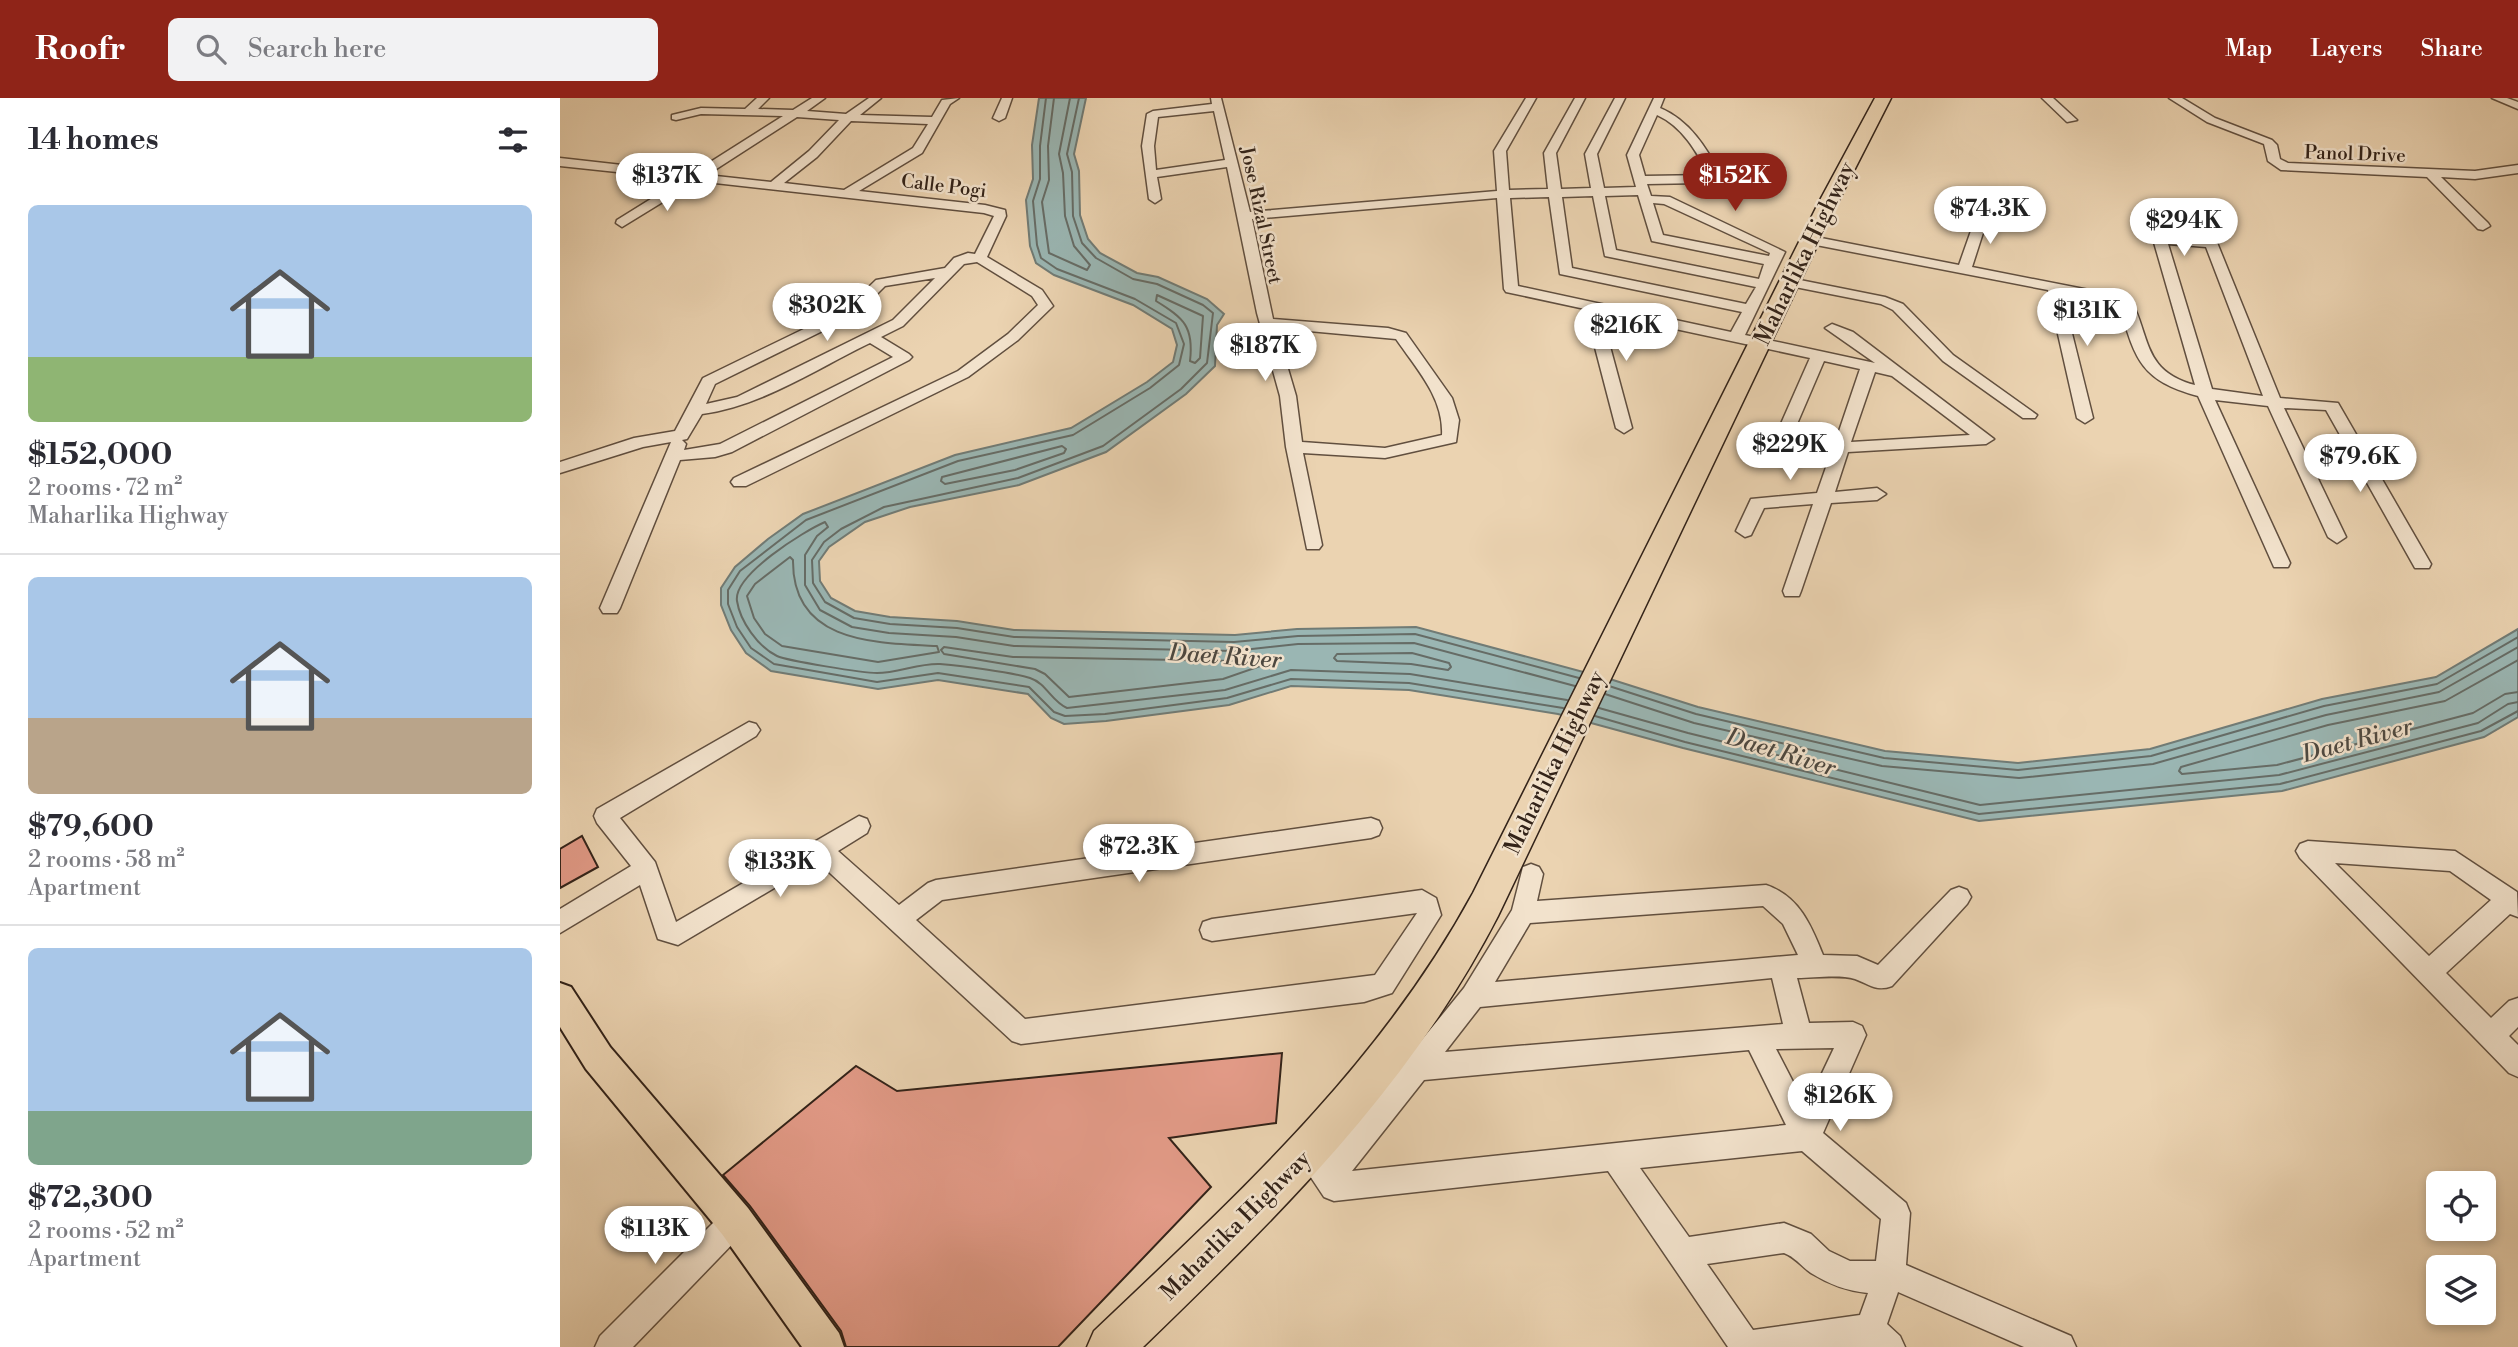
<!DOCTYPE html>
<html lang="en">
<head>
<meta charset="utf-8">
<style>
	body { margin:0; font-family:"Libre Bodoni",serif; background:#f2f2f3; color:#2b2b33; height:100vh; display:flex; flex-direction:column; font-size:26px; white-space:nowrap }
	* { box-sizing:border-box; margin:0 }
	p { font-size:23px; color:#7c7c81 }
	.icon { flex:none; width:38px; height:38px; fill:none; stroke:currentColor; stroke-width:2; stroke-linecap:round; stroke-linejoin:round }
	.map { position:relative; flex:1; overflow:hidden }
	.details { display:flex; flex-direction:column; background:#fff; width:560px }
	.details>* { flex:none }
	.buttons { position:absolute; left:1866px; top:1073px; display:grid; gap:14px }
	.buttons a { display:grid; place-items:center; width:70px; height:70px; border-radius:10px; background:#fff; box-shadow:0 4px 10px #0003; font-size:35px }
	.price { position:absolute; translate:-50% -60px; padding:0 16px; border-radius:24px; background:#fff; color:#222; font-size:23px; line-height:46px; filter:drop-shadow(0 2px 4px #0008) }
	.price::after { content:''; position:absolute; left:50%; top:42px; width:21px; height:16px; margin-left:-10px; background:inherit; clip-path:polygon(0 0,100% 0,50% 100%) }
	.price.active { background:#8f2418; color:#fff }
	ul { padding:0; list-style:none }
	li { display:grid; align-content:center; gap:14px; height:371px; padding:0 28px }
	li+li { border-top:2px solid #e1e1e2 }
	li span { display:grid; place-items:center; height:217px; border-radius:10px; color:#555 }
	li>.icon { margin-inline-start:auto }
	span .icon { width:126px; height:126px; fill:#fffc; stroke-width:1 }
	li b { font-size:30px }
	h2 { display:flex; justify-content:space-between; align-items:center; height:84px; padding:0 28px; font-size:30px }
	header { display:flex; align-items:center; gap:42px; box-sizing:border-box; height:98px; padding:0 35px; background:#8f2418; color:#fff }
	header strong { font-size:33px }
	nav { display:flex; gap:38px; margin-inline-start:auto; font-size:24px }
	.search { width:490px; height:63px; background:#f2f2f3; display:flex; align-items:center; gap:18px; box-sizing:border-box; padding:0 24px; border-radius:10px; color:#7c7c81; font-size:26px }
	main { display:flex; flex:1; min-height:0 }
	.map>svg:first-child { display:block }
</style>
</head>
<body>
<header>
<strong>Roofr</strong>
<div class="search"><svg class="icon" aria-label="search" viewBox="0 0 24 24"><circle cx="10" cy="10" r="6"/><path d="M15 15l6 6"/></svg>Search here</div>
<nav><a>Map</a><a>Layers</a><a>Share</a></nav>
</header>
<main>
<section class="details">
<h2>14 homes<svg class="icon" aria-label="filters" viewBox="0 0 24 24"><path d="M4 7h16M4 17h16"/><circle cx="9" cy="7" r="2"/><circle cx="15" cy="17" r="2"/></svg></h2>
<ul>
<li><span style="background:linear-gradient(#a9c7e8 70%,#8fb573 0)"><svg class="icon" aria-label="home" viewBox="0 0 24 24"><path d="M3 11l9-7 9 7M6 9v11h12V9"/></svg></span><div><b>$152,000</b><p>2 rooms · 72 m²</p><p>Maharlika Highway</p></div></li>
<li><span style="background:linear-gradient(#a9c7e8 65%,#b9a48a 0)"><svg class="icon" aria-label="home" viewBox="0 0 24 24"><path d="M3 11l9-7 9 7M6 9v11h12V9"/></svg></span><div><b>$79,600</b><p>2 rooms · 58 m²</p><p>Apartment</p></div></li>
<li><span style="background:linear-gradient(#a9c7e8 75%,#7fa58c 0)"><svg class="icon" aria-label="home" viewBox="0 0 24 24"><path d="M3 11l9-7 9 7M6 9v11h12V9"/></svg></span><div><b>$72,300</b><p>2 rooms · 52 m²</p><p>Apartment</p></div></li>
</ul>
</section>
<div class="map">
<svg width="1958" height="1249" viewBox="0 0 1958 1249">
	<rect width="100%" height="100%" fill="#ebd3b1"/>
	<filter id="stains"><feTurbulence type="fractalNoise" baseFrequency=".00286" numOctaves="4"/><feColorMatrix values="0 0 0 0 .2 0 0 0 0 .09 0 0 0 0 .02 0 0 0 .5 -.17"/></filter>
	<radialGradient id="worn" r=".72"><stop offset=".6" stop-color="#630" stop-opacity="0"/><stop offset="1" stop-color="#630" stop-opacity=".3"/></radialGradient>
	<!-- water -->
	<polygon fill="#9ab6b3" stroke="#717b75" stroke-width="2" points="479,0 526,0 514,56 519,73 520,117 528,141 540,155 577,175 598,179 647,201 664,216 657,227 655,268 626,296 546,354 459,387 350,409 305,424 269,449 259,463 260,483 271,500 295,513 330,519 397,523 454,532 675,537 737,531 856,529 1053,582 1138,609 1325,653 1458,665 1590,651 1762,601 1876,579 1958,531 1958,619 1924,639 1722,693 1419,723 1123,650 998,616 849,592 731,588 669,607 546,623 504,626 491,620 468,596 378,582 318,591 211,573 186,555 171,532 161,507 161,490 175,469 208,441 243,416 395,357 511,330 587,284 613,264 617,247 612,231 573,207 494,177 476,165 470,148 466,102 473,81 472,47"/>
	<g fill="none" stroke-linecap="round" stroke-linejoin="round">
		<!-- shore -->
		<g stroke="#666c66" stroke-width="2">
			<polyline points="486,0 480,48 480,81 473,103 477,147 481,160 497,171 575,201 616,225 624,246 619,267 590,290 513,337 398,363 246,422 180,473 168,492 168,506 177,529 191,550 214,566 317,584 378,575 469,589 494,614 505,618 545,616 667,600 731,581 849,585 1003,610"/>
			<polyline points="494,0 488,48 489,82 482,104 489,155 527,172 530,167 514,148 505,118 503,75 499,56 510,0"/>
			<polyline points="519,0 507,56 512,74 513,118 522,145 536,160 573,181 597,186 643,207 653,215 647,265 621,291 543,348 458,380 324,409 281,431 264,444 252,462 253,485 265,504 294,520 330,526 397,530 454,539 674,544 738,538 855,536 1019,580"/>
			<path d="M597,197L643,218L640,260L635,265L630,263C634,229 624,220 596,203Z"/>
			<polygon points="502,348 506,351 504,355 455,372 385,386 381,383 382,379"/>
			<path d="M230,459L233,462C232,545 314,545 377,548L379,554L318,564L222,548L205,536L194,520L187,498L195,486Z"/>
			<polygon points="384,549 453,559 674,563 711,560 715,563 663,581 509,599 485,576 475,571 384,556 381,552"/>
			<polygon points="852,555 889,565 891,569 888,572 851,566 777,563 774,560 777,556"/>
			<polyline points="1958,562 1885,603 1768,627 1621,669 1619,673 1622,676 1717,667 1913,615 1945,596 1958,594"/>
			<polyline points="1049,588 1136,616 1324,660 1458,672 1591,658 1764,608 1877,586 1958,539"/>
			<polyline points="1045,596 1134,625 1322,668 1459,680 1593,666 1766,617 1879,594 1958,549"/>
			<path d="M1007,602L850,576L731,572L665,592L507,610C492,604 486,585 470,580C451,574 402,568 380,566C359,565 338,575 317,575C303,575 228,563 217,558C198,549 180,523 177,503C173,477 244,433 265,424L268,429L257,438L245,457V487L260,512L292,529L329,535L396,539L454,548L674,553L738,546L854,545L1015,588"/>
			<polyline points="1039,610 1128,635 1420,707 1719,677 1918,625 1948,606 1958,604"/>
			<polyline points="1035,618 1125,644 1419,716 1720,686 1921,633 1958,613"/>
		</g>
	</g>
	<!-- building -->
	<g fill="#e39b88" stroke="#332319" stroke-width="2">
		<polygon points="22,738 38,769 0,790 0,751"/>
		<polygon points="722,955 716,1025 609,1040 651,1089 498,1249 286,1249 281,1233 190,1108 163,1077 296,968 337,993"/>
	</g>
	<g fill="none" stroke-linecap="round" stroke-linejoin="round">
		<defs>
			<g id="minor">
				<path d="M197,0H209L198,11L233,12L252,0H265L247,13L286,16L309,0H321L300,17L372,19L382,2L399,0L390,6L362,55L299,93L425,107L445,112L446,118L427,159L482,192L493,208L458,242L408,279L186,388H174L171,384L174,380L398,273L448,236L478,207L472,198L417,164L404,166L343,228L321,239L349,256L352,259L349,262L172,354L155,359L120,362L60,510L57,515H43L40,510L111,344L83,349L0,375V364L74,340L115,333L143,280L287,210L316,182L385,170L394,160L408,155L415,156L434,118L424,115L137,83L62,129L56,125L57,122L123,81L0,68V60L133,75L223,18L141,16L116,22L112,21V17L141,10L185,11ZM237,19L279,22L249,53L211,84L147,77ZM291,23L368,26L353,50L284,92L224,85L257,59ZM375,180L333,222L177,299L146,306L155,286L297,216L325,188ZM310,245L333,259L160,346L124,352L126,346L122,342L127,341L142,316C202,308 256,271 310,245Z"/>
				<polygon points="442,0 452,0 445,20 439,23 433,20"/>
				<path d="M651,0H661L690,114L937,93L934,53L966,0H976L946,53L949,92L988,91L984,55L1015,0H1025L996,55L1001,91L1031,90L1025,56L1055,0H1065L1037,56L1044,90L1076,89L1067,57L1094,0H1104L1100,10C1130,23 1146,49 1161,77L1197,76L1203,80L1197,84L1087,86L1091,98L1110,99L1225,154L1185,237L1315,265L1265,230L1272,226L1293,234L1434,341L1426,346L1288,354L1275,394L1317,390L1326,396L1317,402L1271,405L1241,493L1239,498H1225L1223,493L1253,406L1204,410L1191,437L1185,439L1176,433L1191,401L1257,395L1271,355L1217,358L1209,353L1250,260L1041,215L1072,330L1064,335L1056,330L1025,211L946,194L944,191L937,100L692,121L713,221L828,230L846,235L892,300L899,322L896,344L825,360L743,355L762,447L759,451H747L726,349L720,298L697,215L667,69L597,79L601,101L595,105L589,101L582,48L587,16L593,13L652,6ZM654,13L665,62L596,72L594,48L598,19ZM1097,17C1123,29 1136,53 1149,77L1085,78L1079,57ZM1078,97L1092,143L1204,166L1199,181L1056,152L1045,98ZM1033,98L1045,158L1196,189L1186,206L1012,170L1002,99ZM989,99L1000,176L1182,214L1171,234L958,188L950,100ZM1093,105L1104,106L1210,155L1209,158L1103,137ZM716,230L836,241C856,270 884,300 882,337L825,350L742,344L736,298ZM1264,263L1300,271L1275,345L1228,347ZM1315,274L1332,278L1410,337L1291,344Z"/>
				<polygon points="1482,0 1493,0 1517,22 1507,24"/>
				<polygon points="1609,0 1622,0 1655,20 1712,42 1717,47 1720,61 1728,65 1915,73 1958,67 1958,75 1915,81 1881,79 1928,125 1930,128 1923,132 1918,131 1867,79 1721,72 1708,63 1704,46 1647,24"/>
				<polygon points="1932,0 1947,0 1958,4 1958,11"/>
				<path d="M1424,109L1430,113L1412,169L1570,200C1591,239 1582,273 1635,287L1593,141L1600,137L1656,142L1720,300L1778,305L1871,466L1869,470H1855L1766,312L1724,310L1786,439L1777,445L1768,439L1708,308L1655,302L1730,465L1728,469H1714L1638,298C1579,282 1575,260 1559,206L1502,195L1533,320L1525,325L1517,320L1488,192L1251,146L1244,142L1251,138L1399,167L1418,113ZM1608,146L1646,149L1703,298L1652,291Z"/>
				<polygon points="1230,180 1325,199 1343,206 1393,257 1477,317 1475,320 1463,320 1383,263 1333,212 1321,206 1225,187 1223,184"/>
				<polygon points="189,624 196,626 200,632 196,638 60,720 95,764 116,824 299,718 307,721 310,728 307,735 278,753 339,807 368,785 376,782 811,720 819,723 822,730 819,737 811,740 382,802 356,822 465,921 815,877 857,815 652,843 643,840 640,832 643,824 652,821 862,792 876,800 881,817 832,895 804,904 461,946 452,943 258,764 118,847 98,841 80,787 0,835 0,811 71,768 37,725 34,718 37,711"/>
				<path d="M1748,743L1895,753L1957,794L1958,819L1950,816L1886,875L1931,920L1949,903L1958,900V929L1949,938L1958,947V979L1949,975L1740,760L1736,753L1740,746ZM1775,765L1890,773L1931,802L1869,858Z"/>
				<path d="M971,766L979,769L983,776L977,803L1206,787C1239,798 1251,827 1263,857L1297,858L1318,867L1391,792L1399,789L1407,792L1411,799L1407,806L1332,888C1316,894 1309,886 1295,881C1279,876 1254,880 1237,880L1249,925L1293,924L1302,928L1306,937L1263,1035L1346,1105L1350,1115L1346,1167L1511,1238L1516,1249H1464L1338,1194L1327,1226L1340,1238L1345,1249H1168L1048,1073L774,1103L764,1099L746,1072L750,1062L760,1058L766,1060L904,890L952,812L963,769ZM1203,808L1223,826L1238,857L935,884L970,825ZM1212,880L1223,926L885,954L920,909ZM1274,950L1246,1009L1216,951ZM1189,952L1226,1027L792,1073L864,982ZM1242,1053L1321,1121L1316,1163H1290L1269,1153L1251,1136L1224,1125L1129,1139L1080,1070ZM1224,1155C1235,1159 1241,1168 1251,1175C1269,1186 1286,1193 1308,1195L1300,1217L1193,1232L1147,1166Z"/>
				<polygon points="175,1109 185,1113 189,1123 185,1133 73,1249 35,1249 40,1238 165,1113"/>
			</g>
			<polygon id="major" points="0,885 11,889 50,949 188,1110 279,1235 284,1249 242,1249 162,1136 26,971 0,929"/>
			<path id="highway" d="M1315,0H1331L1278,104L938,818C849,991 721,1115 583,1249H527L534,1233C676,1098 818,970 913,795L1259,104Z"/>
		</defs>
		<!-- minor casing -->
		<use href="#minor" stroke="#614f3f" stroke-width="3"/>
		<!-- major casing -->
		<use href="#major" stroke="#332319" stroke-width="4"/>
		<!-- highway casing -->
		<use href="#highway" stroke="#332319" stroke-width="3"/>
		<!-- minor -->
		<use href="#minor" fill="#f2e2cc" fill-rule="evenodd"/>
		<!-- major -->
		<use href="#major" fill="#ebd3b1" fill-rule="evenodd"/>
		<!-- highway -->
		<use href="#highway" fill="#ebd3b1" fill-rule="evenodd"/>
	</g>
	<g text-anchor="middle" stroke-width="5" stroke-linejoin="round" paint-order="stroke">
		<!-- far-street labels -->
		<g font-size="19" fill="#332319" stroke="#f2e2cc">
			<text transform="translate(1795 55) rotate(2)" y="7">Panol Drive</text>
			<text transform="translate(384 87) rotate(7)" y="7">Calle Pogi</text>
			<text transform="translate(702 117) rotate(78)" y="7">Jose Rizal Street</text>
		</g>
		<!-- street labels -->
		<g font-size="23" fill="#332319" stroke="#f2e2cc">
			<text transform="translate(1244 155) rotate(-64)" y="8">Maharlika Highway</text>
			<text transform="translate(994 664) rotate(-64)" y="8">Maharlika Highway</text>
			<text transform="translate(675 1127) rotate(-45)" y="8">Maharlika Highway</text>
		</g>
		<!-- water labels -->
		<g font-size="24" font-style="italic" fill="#4d4840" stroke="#f2e2cc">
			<text transform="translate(665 558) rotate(4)" y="8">Daet River</text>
			<text transform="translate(1797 642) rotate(-15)" y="8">Daet River</text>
			<text transform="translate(1221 654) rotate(17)" y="8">Daet River</text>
		</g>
	</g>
	<rect width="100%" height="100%" filter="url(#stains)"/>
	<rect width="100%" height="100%" fill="url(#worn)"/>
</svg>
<div class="buttons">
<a><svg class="icon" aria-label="locate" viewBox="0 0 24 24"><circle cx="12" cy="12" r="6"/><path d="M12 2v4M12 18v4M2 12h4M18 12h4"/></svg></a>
<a><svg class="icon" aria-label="layers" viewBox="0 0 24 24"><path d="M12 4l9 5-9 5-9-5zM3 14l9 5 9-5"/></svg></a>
</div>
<b class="price" style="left:107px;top:115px">$137K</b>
<b class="price active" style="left:1175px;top:115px">$152K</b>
<b class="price" style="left:1430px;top:148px">$74.3K</b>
<b class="price" style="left:1624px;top:160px">$294K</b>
<b class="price" style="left:267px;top:245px">$302K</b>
<b class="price" style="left:1527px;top:250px">$131K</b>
<b class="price" style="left:1066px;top:265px">$216K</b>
<b class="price" style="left:705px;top:285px">$187K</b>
<b class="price" style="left:1230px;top:384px">$229K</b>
<b class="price" style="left:1800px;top:396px">$79.6K</b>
<b class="price" style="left:579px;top:786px">$72.3K</b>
<b class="price" style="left:220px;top:801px">$133K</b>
<b class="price" style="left:1280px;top:1035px">$126K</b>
<b class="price" style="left:95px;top:1168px">$113K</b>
</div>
</main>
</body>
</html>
